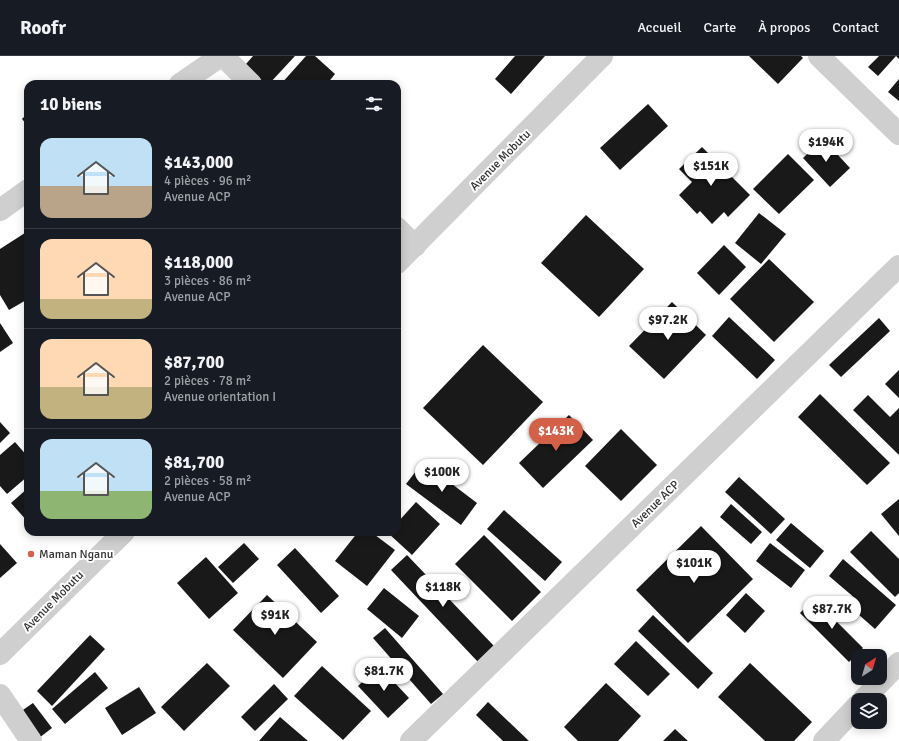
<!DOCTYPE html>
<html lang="fr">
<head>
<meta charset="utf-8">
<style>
	body { margin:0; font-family:Signika,sans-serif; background:#242831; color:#f1f3f6; height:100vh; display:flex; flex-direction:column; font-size:15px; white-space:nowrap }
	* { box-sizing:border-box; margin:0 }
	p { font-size:13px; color:#9ea1a6 }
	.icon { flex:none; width:22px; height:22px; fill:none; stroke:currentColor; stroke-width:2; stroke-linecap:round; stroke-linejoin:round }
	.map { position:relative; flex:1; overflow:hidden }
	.panel { position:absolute; left:24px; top:24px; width:377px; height:456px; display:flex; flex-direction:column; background:#171b24; border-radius:12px; box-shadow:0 2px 10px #0003 }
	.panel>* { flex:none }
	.needle { width:26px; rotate:37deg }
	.buttons { position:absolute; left:851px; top:593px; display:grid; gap:8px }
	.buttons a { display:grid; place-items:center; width:36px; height:36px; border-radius:8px; background:#171b24; box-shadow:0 2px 10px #0003; font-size:20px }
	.price { position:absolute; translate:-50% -34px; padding:0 9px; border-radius:14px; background:#fff; color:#222; font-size:13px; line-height:26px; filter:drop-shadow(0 1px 2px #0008) }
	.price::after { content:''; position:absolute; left:50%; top:24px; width:12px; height:9px; margin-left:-6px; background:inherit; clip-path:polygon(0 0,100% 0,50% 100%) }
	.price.current { background:#d46048; color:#fff }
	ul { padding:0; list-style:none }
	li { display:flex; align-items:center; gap:12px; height:100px; padding:0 16px }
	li+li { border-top:1px solid #363941 }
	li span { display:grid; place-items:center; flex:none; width:112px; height:80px; border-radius:12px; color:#555 }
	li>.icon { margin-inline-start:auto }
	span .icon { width:48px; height:48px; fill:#fffc; stroke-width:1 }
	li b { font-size:17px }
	h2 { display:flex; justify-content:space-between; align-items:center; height:48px; padding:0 16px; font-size:17px }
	header { display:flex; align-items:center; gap:24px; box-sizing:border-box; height:56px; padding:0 20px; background:#171b24; border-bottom:1px solid #363941 }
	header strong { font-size:19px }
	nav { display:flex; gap:22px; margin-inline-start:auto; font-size:14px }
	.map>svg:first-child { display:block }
</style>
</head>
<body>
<header>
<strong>Roofr</strong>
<nav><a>Accueil</a><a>Carte</a><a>À propos</a><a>Contact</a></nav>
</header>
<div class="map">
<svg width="899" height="685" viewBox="0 0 899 685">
	<rect width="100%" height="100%" fill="#fff"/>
	<!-- building -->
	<g fill="#191919">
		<polygon points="253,0 295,0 269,28 252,28 239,16"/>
		<polygon points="306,0 315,0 335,18 327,28 281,28"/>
		<polygon points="515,0 545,0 511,38 495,23"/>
		<polygon points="749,0 801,0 803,2 778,28"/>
		<polygon points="879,0 899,0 899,3 896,0 878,20 868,11"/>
		<polygon points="899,23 899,45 888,36"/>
		<polygon points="648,48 668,70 620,114 600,92"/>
		<polygon points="28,57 28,70 22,63"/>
		<polygon points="823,83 850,112 830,131 803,102"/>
		<polygon points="702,91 750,139 728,161 724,156 712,168 700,155 697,158 679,139 692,126 679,113"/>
		<polygon points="788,98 814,124 779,158 753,133"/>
		<polygon points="759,157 786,178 761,208 735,187"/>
		<polygon points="586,159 644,213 599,261 541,207"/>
		<polygon points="28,175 28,243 9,254 0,239 0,193"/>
		<polygon points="724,189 746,211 719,239 697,217"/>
		<polygon points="769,203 814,246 774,286 730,243"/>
		<polygon points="672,246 706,279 664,323 629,290"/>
		<polygon points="729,261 775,304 757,323 712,280"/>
		<polygon points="879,262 890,275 841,321 829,309"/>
		<polygon points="0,267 13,287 0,296"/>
		<polygon points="483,289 543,346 483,409 423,352"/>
		<polygon points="899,314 899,342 885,328"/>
		<polygon points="820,338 890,407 867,429 798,361"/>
		<polygon points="868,339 890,361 899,352 899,399 853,354"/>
		<polygon points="569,359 593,384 543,432 519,407"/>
		<polygon points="0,366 10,377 0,387"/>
		<polygon points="621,373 657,409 621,445 585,410"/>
		<polygon points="15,386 28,401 28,420 7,438 0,430 0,399"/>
		<polygon points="423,406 477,447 461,469 406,428"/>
		<polygon points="739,421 785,463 771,478 725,436"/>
		<polygon points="28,432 28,466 11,447"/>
		<polygon points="899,443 899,480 881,458"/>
		<polygon points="416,446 440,468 412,499 388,477 389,476 397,476 397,467"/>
		<polygon points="731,448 762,476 751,488 720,461"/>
		<polygon points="504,454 562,506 545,525 487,473"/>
		<polygon points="791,467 824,495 810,512 776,484"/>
		<polygon points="701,470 753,523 688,587 636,534"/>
		<polygon points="871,475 899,503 899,537 895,541 850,496"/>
		<polygon points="358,476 371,476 395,494 367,530 335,505"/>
		<polygon points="484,479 541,536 512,565 455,508"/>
		<polygon points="244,487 259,503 233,527 218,511"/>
		<polygon points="770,487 805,514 791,532 756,505"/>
		<polygon points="0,488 17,507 0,522"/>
		<polygon points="295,492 339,540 321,557 277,509"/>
		<polygon points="407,499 494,590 478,606 391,514"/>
		<polygon points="206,501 238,537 209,563 177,527"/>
		<polygon points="843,503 896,549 875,573 850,551 856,543 829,520"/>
		<polygon points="384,532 419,560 402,582 367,553"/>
		<polygon points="746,537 765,555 745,577 726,559"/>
		<polygon points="267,539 317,586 283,622 233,574"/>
		<polygon points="814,543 863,592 849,606 800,557"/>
		<polygon points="653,559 713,617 698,633 638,575"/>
		<polygon points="385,572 443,638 431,648 373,582"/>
		<polygon points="90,579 105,593 52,650 37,635"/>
		<polygon points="636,585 670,618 648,640 614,608"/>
		<polygon points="207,607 230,630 184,675 161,651"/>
		<polygon points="750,607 812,666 794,685 765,685 718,641"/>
		<polygon points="322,610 371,655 343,684 294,640"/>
		<polygon points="379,610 409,642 388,662 358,630"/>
		<polygon points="95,616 108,632 65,668 52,653"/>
		<polygon points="606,627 641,660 618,685 578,685 564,671"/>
		<polygon points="274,628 288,643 255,675 241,661"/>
		<polygon points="139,631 156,657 122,679 105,652"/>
		<polygon points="488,646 529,685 503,685 476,659"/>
		<polygon points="33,647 52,672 39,682 20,656"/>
		<polygon points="280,661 308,685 259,685"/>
		<polygon points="675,673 688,685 663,685"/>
	</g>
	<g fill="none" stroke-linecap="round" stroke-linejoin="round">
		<!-- street -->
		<g stroke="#cfcfcf" stroke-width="22">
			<polyline points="223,0 251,28"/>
			<polyline points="819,0 899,78"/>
			<polyline points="180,28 221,0"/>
			<polyline points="0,154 28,134"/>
			<polyline points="397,172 415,190"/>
			<polyline points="397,207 602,0"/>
			<polyline points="0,598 124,476"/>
			<polyline points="0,639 31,685"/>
			<polyline points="863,644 899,607"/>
			<polyline points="411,685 899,210"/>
			<polyline points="824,685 858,649"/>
		</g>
	</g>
	<!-- markers -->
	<circle fill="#d46048" stroke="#fff" stroke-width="1.5" cx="31" cy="498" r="4"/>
	<g text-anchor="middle" stroke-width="4" stroke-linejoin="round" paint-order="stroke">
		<!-- street labels -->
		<g font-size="12" fill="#323232" stroke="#fff">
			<text transform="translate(500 104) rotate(-45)" y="4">Avenue Mobutu</text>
			<text transform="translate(655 448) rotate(-44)" y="4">Avenue ACP</text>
			<text transform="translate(53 545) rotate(-45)" y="4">Avenue Mobutu</text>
		</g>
		<!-- poi labels -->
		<g font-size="12" fill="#323232" stroke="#fff" text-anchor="start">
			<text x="39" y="502">Maman Nganu</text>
		</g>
	</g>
</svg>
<div class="buttons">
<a><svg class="needle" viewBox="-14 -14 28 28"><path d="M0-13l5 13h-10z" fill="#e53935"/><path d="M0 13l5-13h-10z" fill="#9ea1a6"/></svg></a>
<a><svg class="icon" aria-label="layers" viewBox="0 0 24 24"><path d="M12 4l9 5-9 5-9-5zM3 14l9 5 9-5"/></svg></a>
</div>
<b class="price" style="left:826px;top:107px">$194K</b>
<b class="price" style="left:711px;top:131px">$151K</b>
<b class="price" style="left:668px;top:285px">$97.2K</b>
<b class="price current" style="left:556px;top:396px">$143K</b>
<b class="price" style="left:442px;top:437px">$100K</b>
<b class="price" style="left:694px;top:528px">$101K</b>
<b class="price" style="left:443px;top:552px">$118K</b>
<b class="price" style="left:832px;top:574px">$87.7K</b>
<b class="price" style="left:275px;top:580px">$91K</b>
<b class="price" style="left:384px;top:636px">$81.7K</b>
<section class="panel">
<h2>10 biens<svg class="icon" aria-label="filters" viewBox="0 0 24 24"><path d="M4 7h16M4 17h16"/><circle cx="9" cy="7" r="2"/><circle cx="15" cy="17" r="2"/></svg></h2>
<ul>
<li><span style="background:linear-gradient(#bfe0f5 60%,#b9a48a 0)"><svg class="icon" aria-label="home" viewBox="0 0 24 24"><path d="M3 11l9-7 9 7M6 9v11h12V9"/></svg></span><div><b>$143,000</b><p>4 pièces · 96 m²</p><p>Avenue ACP</p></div></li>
<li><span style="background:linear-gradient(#ffd9b3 75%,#c2b280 0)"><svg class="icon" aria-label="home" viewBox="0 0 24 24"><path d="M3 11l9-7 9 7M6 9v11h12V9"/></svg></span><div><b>$118,000</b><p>3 pièces · 86 m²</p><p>Avenue ACP</p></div></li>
<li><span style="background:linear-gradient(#ffd9b3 60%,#c2b280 0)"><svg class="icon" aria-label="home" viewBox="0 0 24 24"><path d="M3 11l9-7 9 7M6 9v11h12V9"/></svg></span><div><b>$87,700</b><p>2 pièces · 78 m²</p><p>Avenue orientation I</p></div></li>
<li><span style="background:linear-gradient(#bfe0f5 65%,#8fb573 0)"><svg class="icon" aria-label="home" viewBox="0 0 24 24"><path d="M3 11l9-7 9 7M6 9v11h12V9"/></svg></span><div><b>$81,700</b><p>2 pièces · 58 m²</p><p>Avenue ACP</p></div></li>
</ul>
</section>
</div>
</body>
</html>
